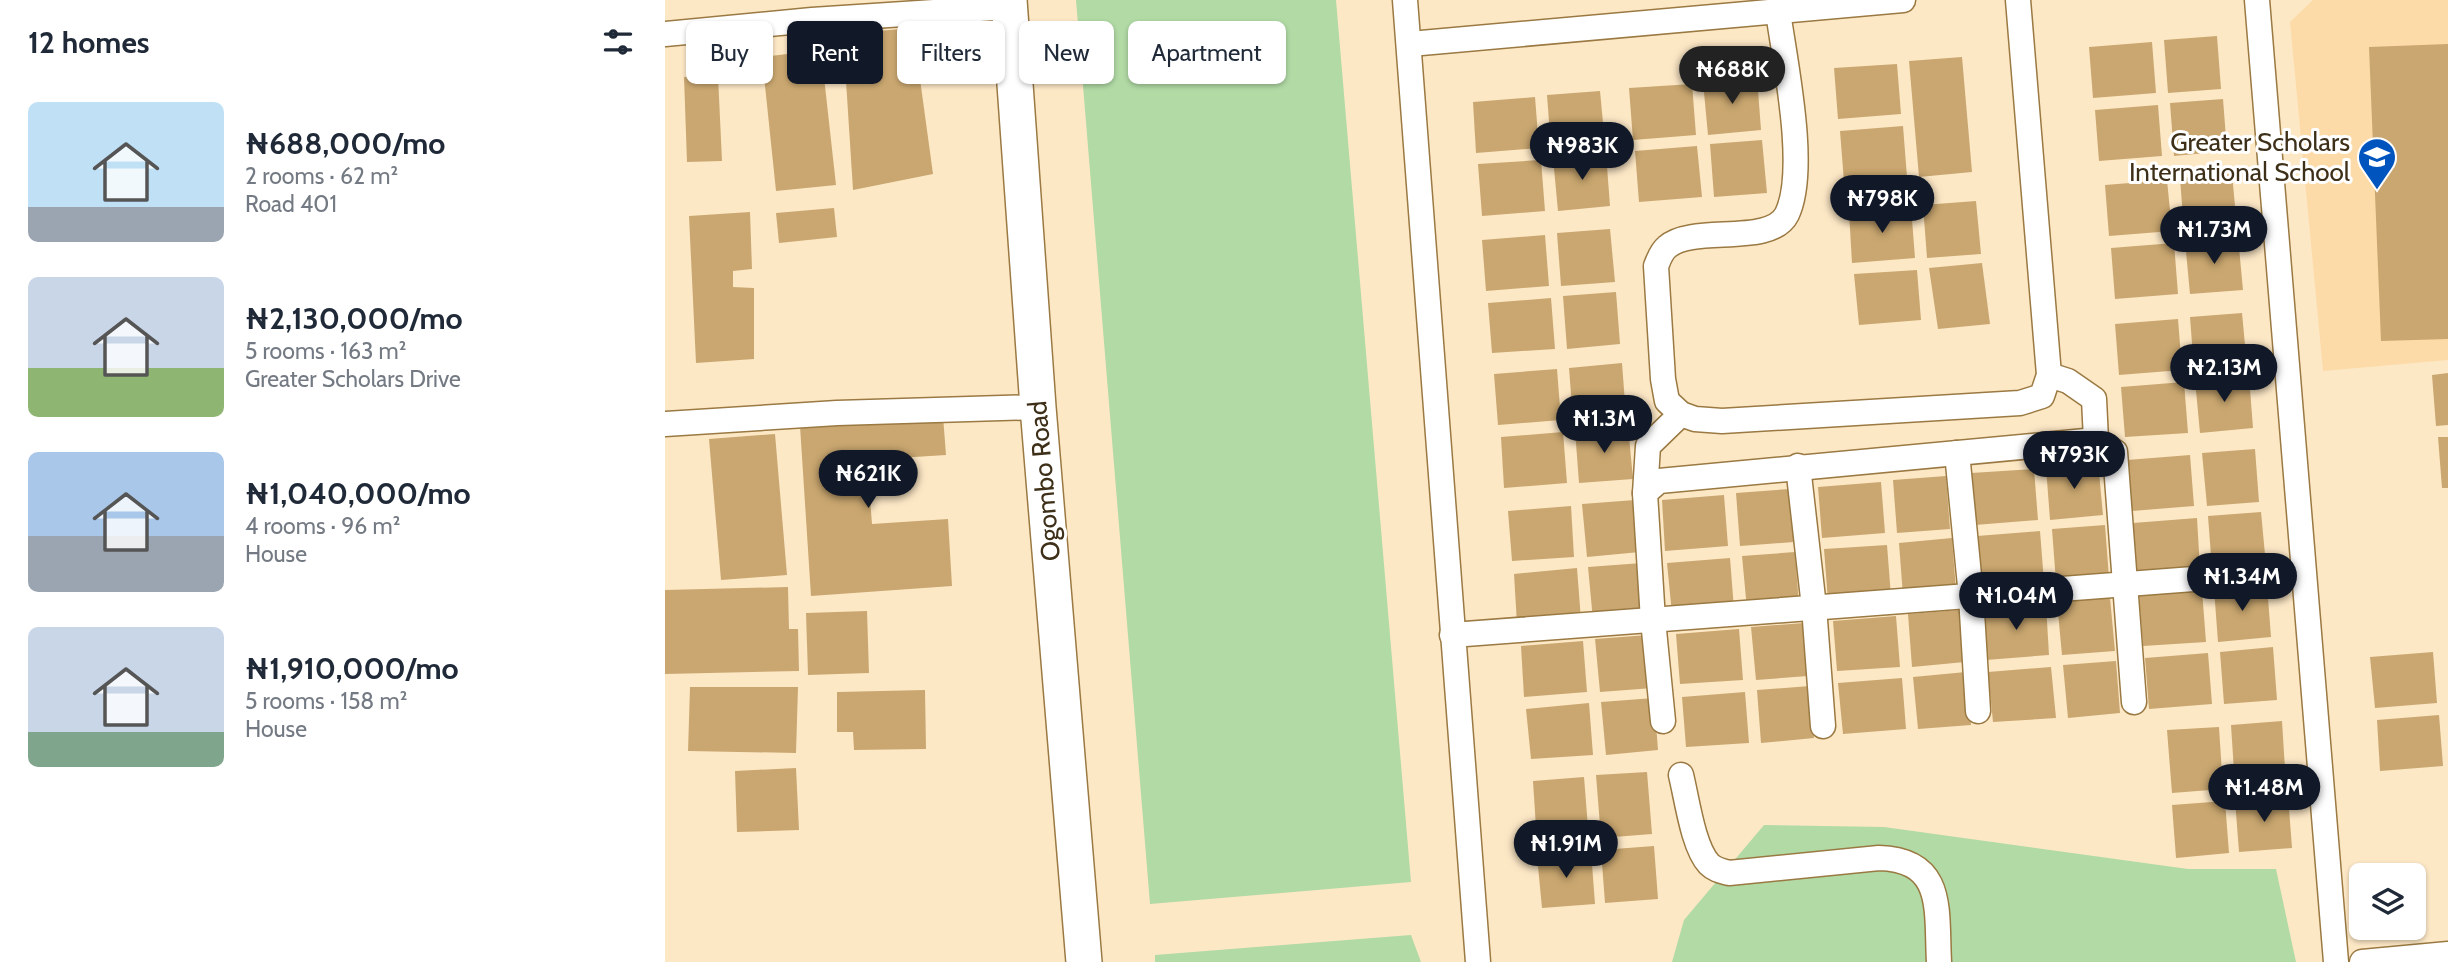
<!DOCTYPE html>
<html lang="en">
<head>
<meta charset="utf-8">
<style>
	body { margin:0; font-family:Cabin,sans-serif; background:#f2f2f3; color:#1f2937; height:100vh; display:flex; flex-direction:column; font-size:26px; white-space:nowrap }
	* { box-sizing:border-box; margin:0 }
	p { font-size:23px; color:#747a83 }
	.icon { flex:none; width:38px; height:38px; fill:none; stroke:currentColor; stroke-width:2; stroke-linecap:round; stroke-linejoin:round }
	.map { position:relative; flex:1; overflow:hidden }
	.details { display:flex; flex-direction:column; background:#fff; width:665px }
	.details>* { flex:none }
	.guide { position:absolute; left:21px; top:21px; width:665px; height:63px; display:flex; gap:14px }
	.buttons { position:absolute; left:1684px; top:863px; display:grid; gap:14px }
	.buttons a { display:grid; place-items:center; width:77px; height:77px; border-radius:10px; background:#fff; box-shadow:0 2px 5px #0004; font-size:35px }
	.price { position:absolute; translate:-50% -60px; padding:0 16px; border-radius:24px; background:#111827; color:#fff; font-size:23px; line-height:46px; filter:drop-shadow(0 2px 4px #0008) }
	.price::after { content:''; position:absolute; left:50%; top:42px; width:21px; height:16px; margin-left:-10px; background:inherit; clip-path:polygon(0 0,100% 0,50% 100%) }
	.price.current { background:#222; color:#fff }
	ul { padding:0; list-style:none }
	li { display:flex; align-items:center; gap:21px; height:175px; padding:0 28px }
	li span { display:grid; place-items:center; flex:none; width:196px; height:140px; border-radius:10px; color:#555 }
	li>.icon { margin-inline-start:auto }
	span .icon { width:84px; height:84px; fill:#fffc; stroke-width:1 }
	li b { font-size:30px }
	h2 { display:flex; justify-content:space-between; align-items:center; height:84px; padding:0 28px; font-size:30px }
	.chip { padding:0 24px; border-radius:10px; background:#fff; box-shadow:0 2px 5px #0004; font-size:24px; line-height:63px }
	.chip.current { background:#111827; color:#fff }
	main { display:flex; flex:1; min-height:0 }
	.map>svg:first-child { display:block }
</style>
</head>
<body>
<main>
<section class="details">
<h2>12 homes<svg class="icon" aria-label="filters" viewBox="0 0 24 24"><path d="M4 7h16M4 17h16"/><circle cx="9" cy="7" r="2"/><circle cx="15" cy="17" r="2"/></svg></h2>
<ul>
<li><span style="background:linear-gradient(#bfe0f5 75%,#9aa5b1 0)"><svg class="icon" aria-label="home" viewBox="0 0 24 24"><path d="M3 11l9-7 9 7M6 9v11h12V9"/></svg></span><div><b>₦688,000/mo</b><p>2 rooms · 62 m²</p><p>Road 401</p></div></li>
<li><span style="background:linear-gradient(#c9d6e8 65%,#8fb573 0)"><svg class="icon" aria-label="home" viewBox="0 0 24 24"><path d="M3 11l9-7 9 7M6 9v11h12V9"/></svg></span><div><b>₦2,130,000/mo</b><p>5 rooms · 163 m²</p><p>Greater Scholars Drive</p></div></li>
<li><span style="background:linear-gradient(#a9c7e8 60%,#9aa5b1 0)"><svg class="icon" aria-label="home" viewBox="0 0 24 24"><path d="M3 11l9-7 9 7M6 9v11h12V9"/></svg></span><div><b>₦1,040,000/mo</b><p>4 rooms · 96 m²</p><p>House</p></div></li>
<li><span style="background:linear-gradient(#c9d6e8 75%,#7fa58c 0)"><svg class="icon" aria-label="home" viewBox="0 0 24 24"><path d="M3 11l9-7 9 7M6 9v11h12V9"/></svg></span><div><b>₦1,910,000/mo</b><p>5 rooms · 158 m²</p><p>House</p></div></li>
</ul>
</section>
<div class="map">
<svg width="1783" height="962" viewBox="0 0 1783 962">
	<rect width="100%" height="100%" fill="#fde8c6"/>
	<!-- built -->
	<polygon fill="#fcdba9" points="1648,0 1783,0 1783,360 1658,371 1625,22"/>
	<!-- green -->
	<g fill="#b1daa5">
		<polygon points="411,0 671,0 746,882 485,904"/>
		<polygon points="1099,825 1219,827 1523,869 1611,869 1631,962 1007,962 1019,920"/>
		<polygon points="746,935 756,962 490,962 490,955"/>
	</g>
	<!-- building -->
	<g fill="#caa770">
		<polygon points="248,28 268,174 188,190 178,34"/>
		<polygon points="1552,36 1556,89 1503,93 1499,40"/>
		<polygon points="1487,42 1491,93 1428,98 1424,47"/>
		<polygon points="1783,44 1783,339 1716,341 1704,47"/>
		<polygon points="156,50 171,185 111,191 97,57"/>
		<polygon points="1297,57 1307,172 1254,177 1244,61"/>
		<polygon points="1232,64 1236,114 1173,119 1169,68"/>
		<polygon points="53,76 57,161 22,162 19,77"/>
		<polygon points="1092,77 1096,130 1043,135 1038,82"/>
		<polygon points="1027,84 1031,135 968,140 964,88"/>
		<polygon points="935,91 940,144 886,148 882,95"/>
		<polygon points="870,97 874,148 811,153 808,102"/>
		<polygon points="1558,99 1562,151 1509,156 1505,103"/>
		<polygon points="1493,105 1497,156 1434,161 1430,110"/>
		<polygon points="1238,126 1242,177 1179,182 1175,131"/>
		<polygon points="1097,140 1102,193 1049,197 1045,144"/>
		<polygon points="1032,146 1037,197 974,202 970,151"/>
		<polygon points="941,153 945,206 893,211 888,158"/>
		<polygon points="876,160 880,211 817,216 813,164"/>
		<polygon points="1567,174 1572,227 1519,231 1515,178"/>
		<polygon points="1502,180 1507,231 1444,236 1440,185"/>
		<polygon points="1311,201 1316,254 1262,258 1258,205"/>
		<polygon points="1246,207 1250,258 1187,263 1184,212"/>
		<polygon points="169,208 172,237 114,243 111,213"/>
		<polygon points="85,212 87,269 68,271 68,287 89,288 89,359 31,363 24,216"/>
		<polygon points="945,229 950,282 896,286 892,233"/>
		<polygon points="880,235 884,286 821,291 817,240"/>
		<polygon points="1573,237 1578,290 1525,294 1520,241"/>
		<polygon points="1509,243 1513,294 1450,299 1446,248"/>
		<polygon points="1317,263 1325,324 1273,329 1264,268"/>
		<polygon points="1252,270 1256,320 1194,325 1189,274"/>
		<polygon points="951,292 955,344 902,349 898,296"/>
		<polygon points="886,298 890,349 827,353 823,303"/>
		<polygon points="1577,313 1582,366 1529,370 1525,317"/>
		<polygon points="1513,319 1517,370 1454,375 1450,324"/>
		<polygon points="957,363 961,416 908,420 904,368"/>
		<polygon points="892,369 896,420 833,425 829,374"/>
		<polygon points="1783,373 1783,425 1771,426 1767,375"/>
		<polygon points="1584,376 1588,428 1535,433 1530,380"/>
		<polygon points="1519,382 1523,433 1460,437 1456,387"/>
		<polygon points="278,416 281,455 202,460 207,524 283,519 287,586 146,596 135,426"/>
		<polygon points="963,426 968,479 914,483 910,430"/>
		<polygon points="898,432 902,483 839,488 836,437"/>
		<polygon points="110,434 122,575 56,580 44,439"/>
		<polygon points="1773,437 1783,437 1783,488 1777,488"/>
		<polygon points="1590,449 1594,502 1542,506 1537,453"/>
		<polygon points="1525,455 1529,506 1467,511 1462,460"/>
		<polygon points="1433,462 1438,515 1385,520 1381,467"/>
		<polygon points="1369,469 1373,520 1310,525 1306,473"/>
		<polygon points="1281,476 1285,529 1232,533 1228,480"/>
		<polygon points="1216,482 1220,533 1157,538 1153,487"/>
		<polygon points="1124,489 1129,542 1075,546 1071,493"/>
		<polygon points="1059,495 1063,546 1000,551 997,500"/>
		<polygon points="970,500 975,552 922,557 917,504"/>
		<polygon points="906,506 909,557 847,561 843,511"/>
		<polygon points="1596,512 1601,565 1547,569 1543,516"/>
		<polygon points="1532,518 1535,569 1472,574 1468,523"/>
		<polygon points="1440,525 1444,578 1391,582 1387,529"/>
		<polygon points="1375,531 1379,582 1316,587 1312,536"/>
		<polygon points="1287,538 1291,591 1238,596 1234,543"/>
		<polygon points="1222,545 1226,596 1163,601 1159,549"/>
		<polygon points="1130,552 1134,605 1082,609 1077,556"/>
		<polygon points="1065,558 1069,609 1007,614 1002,563"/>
		<polygon points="977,563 981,615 928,620 923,567"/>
		<polygon points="912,568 916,620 852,624 849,574"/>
		<polygon points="1602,585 1606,637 1553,642 1549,589"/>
		<polygon points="123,587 124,629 133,629 134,671 0,674 0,590"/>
		<polygon points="1537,590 1541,642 1478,646 1474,596"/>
		<polygon points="1445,598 1450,651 1397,655 1392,602"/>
		<polygon points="1381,604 1384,655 1321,660 1318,609"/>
		<polygon points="1295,610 1300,662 1247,667 1243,614"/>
		<polygon points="202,611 204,673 143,675 141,613"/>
		<polygon points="1231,616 1235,667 1172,671 1168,621"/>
		<polygon points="1139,623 1143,676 1091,680 1086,627"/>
		<polygon points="1074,629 1078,680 1015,684 1011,634"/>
		<polygon points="983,635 988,688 935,692 930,639"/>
		<polygon points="918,641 922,692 859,697 856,646"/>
		<polygon points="1608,647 1612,700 1559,704 1555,652"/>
		<polygon points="1768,652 1772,703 1710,708 1705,657"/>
		<polygon points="1543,653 1547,704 1484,709 1480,658"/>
		<polygon points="1451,661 1455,713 1403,718 1398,665"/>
		<polygon points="1386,667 1391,718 1328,722 1323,672"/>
		<polygon points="1301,672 1306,725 1253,729 1248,677"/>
		<polygon points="1237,678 1241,729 1178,734 1173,683"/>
		<polygon points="1145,686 1149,738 1096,743 1092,690"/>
		<polygon points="25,687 133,687 131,753 23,751"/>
		<polygon points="260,690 261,749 189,750 188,732 172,732 172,692"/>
		<polygon points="1080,692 1084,743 1021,747 1017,697"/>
		<polygon points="989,698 993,750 941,755 936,702"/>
		<polygon points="924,703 928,755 866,759 861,709"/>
		<polygon points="1774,715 1778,766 1715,771 1712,720"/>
		<polygon points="1617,721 1621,784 1570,787 1566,725"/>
		<polygon points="1554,727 1558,789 1507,793 1502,730"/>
		<polygon points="131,768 134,830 72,832 70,771"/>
		<polygon points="982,772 987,834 936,838 931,775"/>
		<polygon points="919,777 924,840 872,843 868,781"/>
		<polygon points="1623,795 1627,848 1574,852 1570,800"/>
		<polygon points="1560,801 1564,853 1511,858 1507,805"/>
		<polygon points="989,846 993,899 940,903 936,850"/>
		<polygon points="926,851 930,904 877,908 872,856"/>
	</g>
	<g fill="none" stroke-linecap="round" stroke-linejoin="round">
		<defs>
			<g id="minor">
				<polyline points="740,0 813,962"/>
				<polyline points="1592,0 1671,962"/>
				<path d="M1113,12C1120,62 1143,170 1122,214C1106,247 1028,224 1002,247C996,252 994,259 991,266L998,379L1002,401L1016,414L1030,419L1057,421L1355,403L1377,396L1384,375L1353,0"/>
				<polyline points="0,34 147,20 345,7"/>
				<polyline points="745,44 1238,0"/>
				<polyline points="1384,375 1403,381 1429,399 1431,440"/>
				<polyline points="0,424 172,413 373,407"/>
				<polyline points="1292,453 1306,596 1313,711"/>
				<polyline points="1133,466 1149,607 1158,726"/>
				<polyline points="980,493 983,446 1016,414"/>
				<polyline points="787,635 1568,576"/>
				<polyline points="998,721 988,620 980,493 994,481 1431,440 1450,452 1469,702"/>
				<path d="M1016,775C1022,799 1028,847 1044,864C1050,870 1057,871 1064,873L1214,858C1281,860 1271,911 1274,962"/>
				<polyline points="1697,962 1783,954"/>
			</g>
			<polyline id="secondary" points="344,0 373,407 419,962"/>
		</defs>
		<!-- minor casing -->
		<use href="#minor" stroke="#9a7942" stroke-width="27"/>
		<!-- secondary casing -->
		<use href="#secondary" stroke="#9a7942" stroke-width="38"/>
		<!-- minor -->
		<use href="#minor" stroke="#fff" stroke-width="24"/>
		<!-- secondary -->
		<use href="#secondary" stroke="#fff" stroke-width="35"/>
	</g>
	<!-- icons -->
	<defs>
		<symbol id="school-pin" viewBox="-11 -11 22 30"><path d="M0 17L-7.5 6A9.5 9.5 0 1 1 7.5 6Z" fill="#0054bd" stroke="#fff"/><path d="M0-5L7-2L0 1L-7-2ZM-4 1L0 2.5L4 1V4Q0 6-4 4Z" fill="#fff"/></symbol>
	</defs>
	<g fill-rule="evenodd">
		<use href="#school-pin" x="1690" y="135" width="44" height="60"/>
	</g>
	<g text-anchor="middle" stroke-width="6" stroke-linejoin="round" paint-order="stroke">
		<!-- poi labels -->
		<g font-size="26" fill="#3d2f18" stroke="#fff" text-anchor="end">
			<text x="1685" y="151">Greater Scholars<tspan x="1685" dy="30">International School</tspan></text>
		</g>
		<!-- street labels -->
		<g font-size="26" fill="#3d2f18" stroke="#fff">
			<text transform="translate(379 481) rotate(-95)" y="9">Ogombo Road</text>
		</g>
	</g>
</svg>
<div class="buttons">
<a><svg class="icon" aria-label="layers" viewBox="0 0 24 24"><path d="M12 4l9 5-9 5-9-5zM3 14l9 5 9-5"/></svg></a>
</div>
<b class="price current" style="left:1067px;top:106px">₦688K</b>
<b class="price" style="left:917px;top:182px">₦983K</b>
<b class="price" style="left:1217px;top:235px">₦798K</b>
<b class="price" style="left:1549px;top:266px">₦1.73M</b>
<b class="price" style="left:1559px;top:404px">₦2.13M</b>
<b class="price" style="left:939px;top:455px">₦1.3M</b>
<b class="price" style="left:1409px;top:491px">₦793K</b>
<b class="price" style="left:203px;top:510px">₦621K</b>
<b class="price" style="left:1577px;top:613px">₦1.34M</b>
<b class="price" style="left:1351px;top:632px">₦1.04M</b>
<b class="price" style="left:1599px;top:824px">₦1.48M</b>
<b class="price" style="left:901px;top:880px">₦1.91M</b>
<div class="guide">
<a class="chip">Buy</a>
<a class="chip current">Rent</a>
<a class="chip">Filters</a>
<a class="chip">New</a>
<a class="chip">Apartment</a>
</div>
</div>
</main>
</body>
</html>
